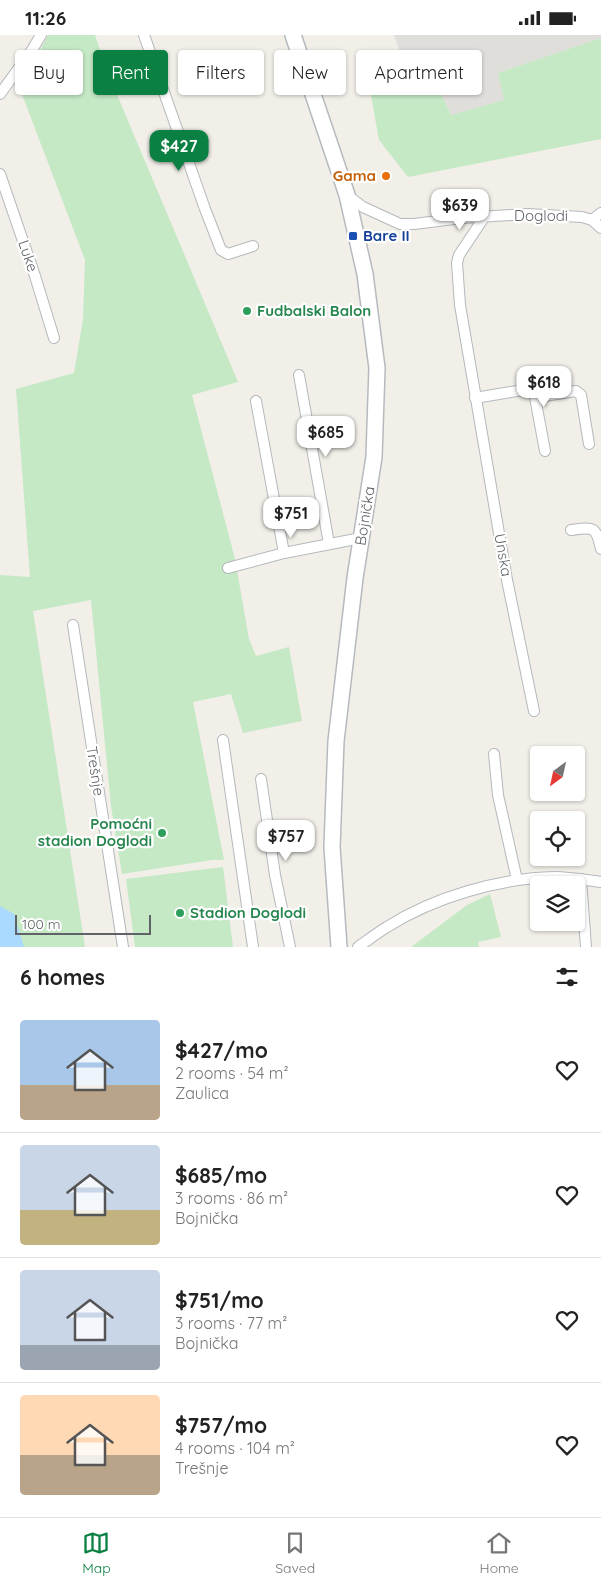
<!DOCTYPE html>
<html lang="en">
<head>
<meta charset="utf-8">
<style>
	body { margin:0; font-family:Quicksand,sans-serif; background:#f6f6f6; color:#222; height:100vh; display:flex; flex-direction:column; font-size:19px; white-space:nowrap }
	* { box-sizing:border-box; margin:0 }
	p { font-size:16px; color:#767676 }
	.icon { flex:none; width:28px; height:28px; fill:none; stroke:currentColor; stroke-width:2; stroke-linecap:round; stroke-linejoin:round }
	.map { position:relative; height:912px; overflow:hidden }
	.details { display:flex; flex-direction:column; background:#fff; flex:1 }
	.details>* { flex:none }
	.top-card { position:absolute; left:15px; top:15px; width:571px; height:45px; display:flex; gap:10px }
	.needle { width:32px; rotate:213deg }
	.fabs { position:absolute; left:530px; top:711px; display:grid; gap:10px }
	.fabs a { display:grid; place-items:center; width:55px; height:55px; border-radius:5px; background:#fff; box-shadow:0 1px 4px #0004; font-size:25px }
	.scale { position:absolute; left:15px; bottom:12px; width:136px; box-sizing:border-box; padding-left:5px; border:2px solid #5f6368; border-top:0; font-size:14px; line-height:18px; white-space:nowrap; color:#5f6368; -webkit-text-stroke:4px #fff; paint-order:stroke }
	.price { position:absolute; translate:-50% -42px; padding:0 11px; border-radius:10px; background:#fff; color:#222; font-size:16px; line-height:32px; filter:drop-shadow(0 1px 2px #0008) }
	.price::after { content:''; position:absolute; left:50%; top:30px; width:15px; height:11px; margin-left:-8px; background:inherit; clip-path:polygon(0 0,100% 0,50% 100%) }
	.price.selected { background:#0b8043; color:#fff }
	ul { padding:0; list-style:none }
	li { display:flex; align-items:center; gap:15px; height:125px; padding:0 20px }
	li+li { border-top:1px solid #e0e0e0 }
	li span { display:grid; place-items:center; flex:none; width:140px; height:100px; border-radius:5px; color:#555 }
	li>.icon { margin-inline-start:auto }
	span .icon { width:60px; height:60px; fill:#fffc; stroke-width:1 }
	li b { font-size:21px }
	h2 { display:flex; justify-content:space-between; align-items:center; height:60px; padding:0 20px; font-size:21px }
	.chip { padding:0 18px; border-radius:5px; background:#fff; box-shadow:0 1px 4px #0004; font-size:18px; line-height:45px }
	.chip.selected { background:#0b8043; color:#fff }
	.status { display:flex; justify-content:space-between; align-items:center; height:35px; padding:0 25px; background:#fff; direction:ltr }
	.status svg { height:14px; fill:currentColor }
	.menu { display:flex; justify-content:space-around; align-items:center; height:70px; border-top:1px solid #e0e0e0; background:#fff; font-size:14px; color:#767676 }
	.menu a { display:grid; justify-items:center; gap:2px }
	.menu .selected { color:#0b8043 }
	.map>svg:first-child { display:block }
</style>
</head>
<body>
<div class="status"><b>11:26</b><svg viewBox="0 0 49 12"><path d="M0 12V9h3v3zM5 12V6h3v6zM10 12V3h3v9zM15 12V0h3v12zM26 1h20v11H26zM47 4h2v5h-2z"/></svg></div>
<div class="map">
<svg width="601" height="912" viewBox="0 0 601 912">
	<rect width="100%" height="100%" fill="#f1efe8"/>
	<!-- industrial -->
	<polygon fill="#e0deda" points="394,0 601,0 601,3 498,38 505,65 451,80 435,44 411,49"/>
	<!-- green -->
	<g fill="#c5e8c5">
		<polygon points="48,0 95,0 107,36 238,347 192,360 235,524 249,604 256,621 289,612 302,686 243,698 231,659 193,667 224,825 212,825 122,839 111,771 91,565 33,576 85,912 0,912 0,540 30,542 16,354 74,338 83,284 85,225 20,54"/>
		<polygon points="601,3 601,104 408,142 379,105 366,33 392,30 403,25 411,49 435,44 451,80 504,65 498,38"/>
		<polygon points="223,832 233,912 135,912 126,844"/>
		<polygon points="490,859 501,902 478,907 479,912 411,912 467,870"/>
	</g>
	<!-- water -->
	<polygon fill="#aadaff" points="0,871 14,879 24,912 0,912"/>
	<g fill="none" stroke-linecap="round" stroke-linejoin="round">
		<defs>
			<g id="street">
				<polyline points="144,0 205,174 221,215 228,219 253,211"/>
				<polyline points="0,59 32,15 41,0"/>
				<polyline points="0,139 35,241 54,303"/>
				<polyline points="347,160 363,172 400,189 414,189 462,183 527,179 582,182 592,185 601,193"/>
				<polyline points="485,181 459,220 457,228 460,270 507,545 534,676"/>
				<polyline points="592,185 601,178"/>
				<polyline points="299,340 329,509"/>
				<polyline points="534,357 545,416"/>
				<polyline points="475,363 523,355 544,361 576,356 581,360 589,409"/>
				<polyline points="256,366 284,518"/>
				<path d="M571,495C594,492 596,491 601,514"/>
				<polyline points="228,533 284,518 361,503"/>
				<polyline points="73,590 123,912"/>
				<polyline points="223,705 253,912"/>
				<polyline points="494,719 498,760 517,845"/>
				<polyline points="261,744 275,840 290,912"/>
				<polyline points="581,844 586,912"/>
				<path d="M358,912C368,905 377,898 387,892C434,862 500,843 555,842C570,842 586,845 601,847"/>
			</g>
			<polyline id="secondary" points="293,0 347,160 365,239 377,333 374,422 355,543 336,706 332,812 339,912"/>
		</defs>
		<!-- street casing -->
		<use href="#street" stroke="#b5b8bc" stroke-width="12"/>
		<!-- secondary casing -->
		<use href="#secondary" stroke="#b6babf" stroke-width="18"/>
		<!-- street -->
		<use href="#street" stroke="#fff" stroke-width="10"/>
		<!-- secondary -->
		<use href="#secondary" stroke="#fff" stroke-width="15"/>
	</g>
	<!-- markers -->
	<circle fill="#e8710a" stroke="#fff" stroke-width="2" cx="386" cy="141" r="5"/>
	<rect fill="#1a4fb4" stroke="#fff" stroke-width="2" x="348" y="196" width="10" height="10" rx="2.5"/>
	<g fill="#2e9e5b" stroke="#fff" stroke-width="2">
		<circle cx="247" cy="276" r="5"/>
		<circle cx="162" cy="798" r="5"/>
		<circle cx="180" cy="878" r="5"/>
	</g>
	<g text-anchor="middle" stroke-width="4.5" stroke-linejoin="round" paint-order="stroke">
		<!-- food labels -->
		<g font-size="15" font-weight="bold" fill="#c56008" stroke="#fff" text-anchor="end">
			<text x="376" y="146">Gama</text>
		</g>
		<!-- street labels -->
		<g font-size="15" fill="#5f6368" stroke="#fff">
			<text x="541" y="186">Doglodi</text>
			<text transform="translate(28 221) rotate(71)" y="5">Luke</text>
			<text transform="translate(365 481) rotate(-81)" y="5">Bojnička</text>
			<text transform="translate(503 520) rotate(80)" y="5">Unska</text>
			<text transform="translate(95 736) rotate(81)" y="5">Trešnje</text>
		</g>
		<!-- transit labels -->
		<g font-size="15" font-weight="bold" fill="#164399" stroke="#fff" text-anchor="start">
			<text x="363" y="206">Bare II</text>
		</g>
		<!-- leisure labels -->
		<g font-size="15" font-weight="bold" fill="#27864d" stroke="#fff" text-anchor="start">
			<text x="257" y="281">Fudbalski Balon</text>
			<text x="152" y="794" text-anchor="end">Pomoćni<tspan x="152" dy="17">stadion Doglodi</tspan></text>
			<text x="190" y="883">Stadion Doglodi</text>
		</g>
	</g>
</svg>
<div class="fabs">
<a><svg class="needle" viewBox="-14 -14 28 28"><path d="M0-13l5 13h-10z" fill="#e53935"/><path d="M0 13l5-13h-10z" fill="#767676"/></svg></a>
<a><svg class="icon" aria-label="locate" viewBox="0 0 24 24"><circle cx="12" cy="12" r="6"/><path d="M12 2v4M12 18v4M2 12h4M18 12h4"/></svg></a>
<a><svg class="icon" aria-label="layers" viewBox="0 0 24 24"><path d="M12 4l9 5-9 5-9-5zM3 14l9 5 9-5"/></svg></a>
</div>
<div class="scale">100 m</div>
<b class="price selected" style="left:179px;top:137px">$427</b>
<b class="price" style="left:460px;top:196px">$639</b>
<b class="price" style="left:544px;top:373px">$618</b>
<b class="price" style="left:326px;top:423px">$685</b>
<b class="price" style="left:291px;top:504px">$751</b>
<b class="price" style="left:286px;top:827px">$757</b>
<div class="top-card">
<a class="chip">Buy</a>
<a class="chip selected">Rent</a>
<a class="chip">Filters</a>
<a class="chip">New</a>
<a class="chip">Apartment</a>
</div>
</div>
<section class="details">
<h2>6 homes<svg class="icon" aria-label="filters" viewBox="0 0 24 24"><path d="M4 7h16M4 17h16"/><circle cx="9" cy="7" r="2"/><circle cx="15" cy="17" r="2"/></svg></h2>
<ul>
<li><span style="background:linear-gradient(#a9c7e8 65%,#b9a48a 0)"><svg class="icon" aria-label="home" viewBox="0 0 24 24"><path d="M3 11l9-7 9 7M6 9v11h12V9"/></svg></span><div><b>$427/mo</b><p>2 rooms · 54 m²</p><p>Zaulica</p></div><svg class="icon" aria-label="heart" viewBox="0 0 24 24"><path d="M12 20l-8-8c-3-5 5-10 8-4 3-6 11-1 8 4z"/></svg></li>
<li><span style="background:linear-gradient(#c9d6e8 65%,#c2b280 0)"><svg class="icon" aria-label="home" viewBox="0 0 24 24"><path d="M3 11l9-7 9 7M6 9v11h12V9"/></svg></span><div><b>$685/mo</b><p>3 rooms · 86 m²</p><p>Bojnička</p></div><svg class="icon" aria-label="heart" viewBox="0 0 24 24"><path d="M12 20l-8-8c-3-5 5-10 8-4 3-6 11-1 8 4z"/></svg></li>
<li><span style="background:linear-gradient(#c9d6e8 75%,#9aa5b1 0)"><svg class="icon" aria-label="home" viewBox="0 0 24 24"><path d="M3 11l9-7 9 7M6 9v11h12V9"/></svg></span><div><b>$751/mo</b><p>3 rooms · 77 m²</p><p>Bojnička</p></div><svg class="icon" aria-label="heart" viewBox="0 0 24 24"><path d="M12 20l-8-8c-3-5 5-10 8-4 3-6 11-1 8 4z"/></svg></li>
<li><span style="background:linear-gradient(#ffd9b3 60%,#b9a48a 0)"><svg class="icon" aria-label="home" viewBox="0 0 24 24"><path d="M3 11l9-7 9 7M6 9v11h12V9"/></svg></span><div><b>$757/mo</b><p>4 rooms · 104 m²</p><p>Trešnje</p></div><svg class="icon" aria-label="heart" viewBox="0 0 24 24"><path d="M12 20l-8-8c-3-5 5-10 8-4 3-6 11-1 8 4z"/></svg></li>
</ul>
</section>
<nav class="menu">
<a class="selected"><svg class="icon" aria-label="map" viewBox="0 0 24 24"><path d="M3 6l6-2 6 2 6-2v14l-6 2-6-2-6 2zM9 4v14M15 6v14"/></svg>Map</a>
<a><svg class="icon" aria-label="saved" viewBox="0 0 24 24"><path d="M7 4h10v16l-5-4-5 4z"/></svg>Saved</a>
<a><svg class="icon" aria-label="home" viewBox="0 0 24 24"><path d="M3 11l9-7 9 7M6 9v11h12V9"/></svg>Home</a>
</nav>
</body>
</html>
